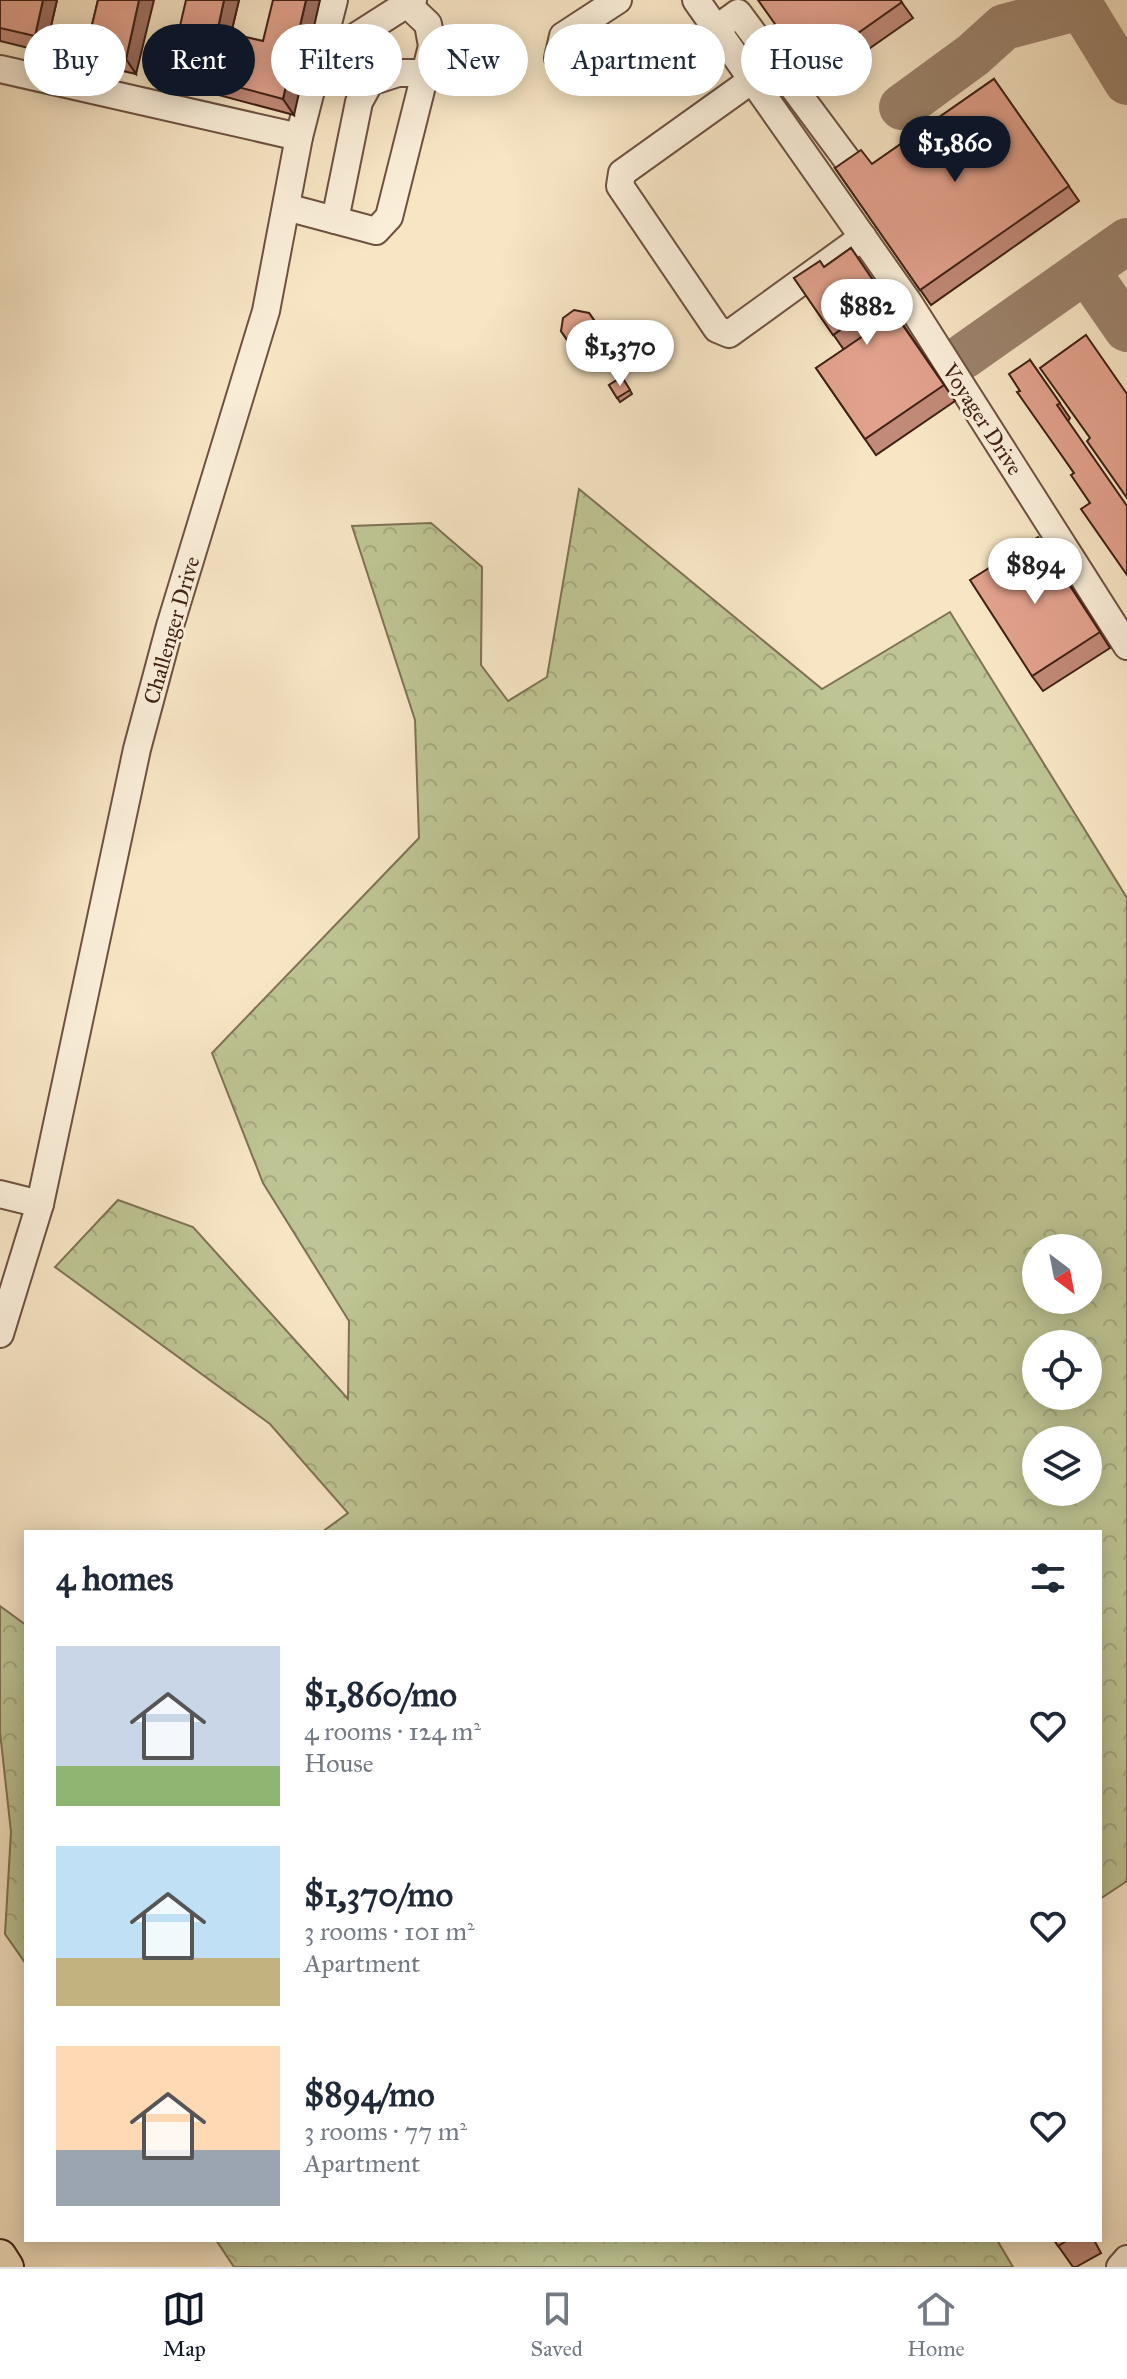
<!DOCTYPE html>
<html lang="en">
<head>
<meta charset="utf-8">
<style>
	body { margin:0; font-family:"IM FELL Great Primer",serif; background:#f6f6f7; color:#1f2937; height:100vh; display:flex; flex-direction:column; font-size:30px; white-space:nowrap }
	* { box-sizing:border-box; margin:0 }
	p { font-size:26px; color:#747a83 }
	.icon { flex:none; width:44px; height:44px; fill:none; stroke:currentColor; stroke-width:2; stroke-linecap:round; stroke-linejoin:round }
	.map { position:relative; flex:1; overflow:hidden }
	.sheet { position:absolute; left:24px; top:1530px; width:1078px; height:712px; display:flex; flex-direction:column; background:#fff; border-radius:0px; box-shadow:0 4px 20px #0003 }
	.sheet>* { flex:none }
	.banner { position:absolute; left:24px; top:24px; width:1080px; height:72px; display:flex; gap:16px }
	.needle { width:52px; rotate:148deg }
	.buttons { position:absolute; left:1022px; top:1234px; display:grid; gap:16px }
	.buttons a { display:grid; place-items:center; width:80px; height:80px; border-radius:50%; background:#fff; box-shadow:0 4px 20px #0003; font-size:40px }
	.price { position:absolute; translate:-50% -68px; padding:0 18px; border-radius:28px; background:#fff; color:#222; font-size:26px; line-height:52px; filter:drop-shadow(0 2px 4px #0008) }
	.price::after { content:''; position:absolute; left:50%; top:48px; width:24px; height:18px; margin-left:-12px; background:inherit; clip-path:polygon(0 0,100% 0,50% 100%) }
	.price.current { background:#111827; color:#fff }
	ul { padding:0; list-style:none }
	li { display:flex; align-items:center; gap:24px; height:200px; padding:0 32px }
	li span { display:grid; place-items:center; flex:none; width:224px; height:160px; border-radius:0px; color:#555 }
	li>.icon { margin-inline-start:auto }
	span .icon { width:96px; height:96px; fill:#fffc; stroke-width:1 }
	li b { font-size:34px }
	h2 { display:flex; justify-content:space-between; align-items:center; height:96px; padding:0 32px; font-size:34px }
	.chip { padding:0 28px; border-radius:36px; background:#fff; box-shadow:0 4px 20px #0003; font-size:28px; line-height:72px }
	.chip.current { background:#111827; color:#fff }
	.dock { display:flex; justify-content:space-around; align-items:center; height:112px; border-top:2px solid #e0e1e3; background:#fff; font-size:22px; color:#747a83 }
	.dock a { display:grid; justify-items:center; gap:4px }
	.dock .current { color:#111827 }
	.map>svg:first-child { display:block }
</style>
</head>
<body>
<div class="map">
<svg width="1127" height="2267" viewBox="0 0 1127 2267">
	<defs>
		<pattern id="forest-crowns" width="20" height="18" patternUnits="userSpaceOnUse" patternTransform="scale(2)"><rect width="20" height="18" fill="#bec493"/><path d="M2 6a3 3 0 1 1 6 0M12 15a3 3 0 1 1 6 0" fill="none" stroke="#a4a87e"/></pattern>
	</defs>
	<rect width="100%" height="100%" fill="#f7e5c4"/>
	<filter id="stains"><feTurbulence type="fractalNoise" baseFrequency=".0025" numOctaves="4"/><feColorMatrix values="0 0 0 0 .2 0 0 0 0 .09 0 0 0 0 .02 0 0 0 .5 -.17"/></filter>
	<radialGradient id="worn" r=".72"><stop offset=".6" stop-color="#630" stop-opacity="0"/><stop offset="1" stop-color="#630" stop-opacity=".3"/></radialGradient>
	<!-- forest -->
	<g fill="url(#forest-crowns)" stroke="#7f7254" stroke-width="2" fill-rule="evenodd">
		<path d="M579,489L822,689L950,612L1127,898V1881L1100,1899V1532H322L348,1513L270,1424L55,1267L118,1200L193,1227L348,1399L349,1321L263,1183L212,1053L419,838L415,720L352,526L431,523L482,567L481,665L508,701L547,677ZM1036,1248H1088V1300H1036ZM1036,1344H1088V1396H1036ZM1036,1440H1088V1492H1036Z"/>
		<polygon points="0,1606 26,1625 26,1964 5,1934 11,1832 0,1732"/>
		<polygon points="216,2240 997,2240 1013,2267 234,2267"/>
	</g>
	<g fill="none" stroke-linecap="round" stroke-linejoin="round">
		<!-- taxiway -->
		<g stroke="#9c836c" stroke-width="46">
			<polyline points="1077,0 1127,82"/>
			<polyline points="902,107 973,55 1004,27 1080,7"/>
			<polyline points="1086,270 1127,329"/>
			<polyline points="964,356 1127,241"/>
		</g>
		<defs>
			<g id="minor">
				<polyline points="696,0 909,303 1127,646"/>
				<polyline points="716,29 738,13 848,161"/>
				<polyline points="558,58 563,36 618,0"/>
				<polyline points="319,60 413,0"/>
				<polyline points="0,69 299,137"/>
				<polyline points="752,80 622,173 620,186 717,329 729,334 863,237"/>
				<polyline points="286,207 376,231 389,217 432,46 428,24 407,4"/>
				<polyline points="335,220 359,102 370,82 398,73 425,73"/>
				<polyline points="0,1194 40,1204 0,1334"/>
				<polyline points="40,1204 137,749 170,626 266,311 299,137 334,0"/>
				<polyline points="1120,2267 1127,2259"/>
			</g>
			<polyline id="major" points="0,2256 7,2267"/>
		</defs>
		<!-- minor casing -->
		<use href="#minor" stroke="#6e5241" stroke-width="30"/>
		<!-- major casing -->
		<use href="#major" stroke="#402115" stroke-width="36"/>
		<!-- minor -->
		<use href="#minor" stroke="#faeed9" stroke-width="26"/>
		<!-- major -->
		<use href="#major" stroke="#f7e5c4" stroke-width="32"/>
	</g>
	<!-- wall -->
	<g fill="#c28a78" stroke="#402115" stroke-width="2">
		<polygon points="0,0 57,0 45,52 0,41"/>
		<polygon points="98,0 136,74 97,65 86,50"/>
		<polygon points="239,0 225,59 227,59 263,41 294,115 181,85 170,69"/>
		<polygon points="900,0 913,18 817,85 790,45 780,52 765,31"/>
		<polygon points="994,79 1079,201 931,305 835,168 872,164"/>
		<polygon points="851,248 955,401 876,455 816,368 844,350 794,278 824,267"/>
		<polygon points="589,313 607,338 606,351 596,360 581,360 561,331"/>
		<polygon points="1030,360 1070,418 1068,421 1090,503 1074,473 1020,391"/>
		<polygon points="622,377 632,394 620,402 609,385"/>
		<polygon points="1049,552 1110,648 1043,691 1032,676"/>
		<polygon points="1054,2240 1094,2240 1101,2253 1076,2267 1073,2267"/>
	</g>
	<!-- shaded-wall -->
	<g fill="#9e7162" stroke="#402115" stroke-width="2">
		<polygon points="43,0 57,0 45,52 35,36"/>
		<polygon points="139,0 154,0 136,74 126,59"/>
		<polygon points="224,0 239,0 222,71 212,56"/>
		<polygon points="306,0 320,0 294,115 283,99"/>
		<polygon points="596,323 607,338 606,351 595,335"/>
	</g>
	<!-- building -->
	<g fill="#e1a18c" stroke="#402115" stroke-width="2">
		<polygon points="0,0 43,0 35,36 0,28"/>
		<polygon points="98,0 139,0 126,59 86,50"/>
		<polygon points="186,0 224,0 212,56 227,59 233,34 263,41 273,0 306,0 283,99 170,69"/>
		<polygon points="758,0 900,0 902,2 807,69 779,30 769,36 765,31 775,24"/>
		<polygon points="994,79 1069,186 920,290 835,168 861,150 872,164"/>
		<polygon points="851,248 892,308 888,311 891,317 895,314 944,385 865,439 816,368 885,321 881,316 866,327 859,317 833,335 794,278 820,261 824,267"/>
		<polygon points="574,310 589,313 596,323 595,335 586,345 570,344 561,331 563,318"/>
		<polygon points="1086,335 1127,394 1127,498 1087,441 1090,438 1040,368"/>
		<polygon points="1030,360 1060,403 1057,405 1127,506 1127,575 1081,509 1090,503 1071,475 1074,473 1017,392 1020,391 1009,374"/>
		<polygon points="622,377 630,390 617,398 609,385"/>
		<polygon points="1038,537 1100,632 1032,676 970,580"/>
		<polygon points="1054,2240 1068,2240 1058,2246"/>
	</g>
	<g text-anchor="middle" stroke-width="6" stroke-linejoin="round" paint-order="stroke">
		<!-- street labels -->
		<g font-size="22" fill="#402115" stroke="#faeed9">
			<text transform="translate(983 419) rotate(57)" y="8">Voyager Drive</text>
			<text transform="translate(171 630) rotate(-74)" y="8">Challenger Drive</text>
		</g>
	</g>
	<rect width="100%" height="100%" filter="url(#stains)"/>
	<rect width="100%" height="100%" fill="url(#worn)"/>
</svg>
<div class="buttons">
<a><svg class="needle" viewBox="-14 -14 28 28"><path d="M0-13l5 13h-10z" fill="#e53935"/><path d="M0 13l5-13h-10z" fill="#747a83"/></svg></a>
<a><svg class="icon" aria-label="locate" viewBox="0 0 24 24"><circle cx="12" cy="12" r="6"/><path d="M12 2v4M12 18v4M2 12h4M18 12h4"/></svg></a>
<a><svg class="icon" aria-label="layers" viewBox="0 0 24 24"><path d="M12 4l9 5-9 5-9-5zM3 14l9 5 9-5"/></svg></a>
</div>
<b class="price current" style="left:955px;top:184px">$1,860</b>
<b class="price" style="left:867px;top:347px">$882</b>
<b class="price" style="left:620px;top:388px">$1,370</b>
<b class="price" style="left:1035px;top:606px">$894</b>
<div class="banner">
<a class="chip">Buy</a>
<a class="chip current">Rent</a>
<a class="chip">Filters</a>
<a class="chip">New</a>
<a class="chip">Apartment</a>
<a class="chip">House</a>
</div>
<section class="sheet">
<h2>4 homes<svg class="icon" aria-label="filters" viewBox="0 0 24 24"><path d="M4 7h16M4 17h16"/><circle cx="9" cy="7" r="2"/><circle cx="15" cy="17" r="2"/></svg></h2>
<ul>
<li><span style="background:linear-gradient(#c9d6e8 75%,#8fb573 0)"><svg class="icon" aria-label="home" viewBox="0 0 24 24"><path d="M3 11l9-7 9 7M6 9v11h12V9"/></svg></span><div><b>$1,860/mo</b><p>4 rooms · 124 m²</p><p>House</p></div><svg class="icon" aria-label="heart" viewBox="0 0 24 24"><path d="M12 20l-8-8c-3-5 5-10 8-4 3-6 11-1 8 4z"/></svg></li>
<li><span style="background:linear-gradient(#bfe0f5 70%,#c2b280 0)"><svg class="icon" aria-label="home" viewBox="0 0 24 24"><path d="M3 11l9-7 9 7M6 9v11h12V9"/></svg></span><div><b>$1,370/mo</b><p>3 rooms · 101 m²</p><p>Apartment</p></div><svg class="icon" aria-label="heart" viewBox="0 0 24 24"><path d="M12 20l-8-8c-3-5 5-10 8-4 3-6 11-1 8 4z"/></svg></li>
<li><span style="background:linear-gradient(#ffd9b3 65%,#9aa5b1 0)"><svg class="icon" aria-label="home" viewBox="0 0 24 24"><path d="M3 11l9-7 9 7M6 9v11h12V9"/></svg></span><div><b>$894/mo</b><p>3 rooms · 77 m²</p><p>Apartment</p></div><svg class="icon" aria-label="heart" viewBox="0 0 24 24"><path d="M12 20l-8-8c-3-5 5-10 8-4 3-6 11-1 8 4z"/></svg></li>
</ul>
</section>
</div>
<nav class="dock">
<a class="current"><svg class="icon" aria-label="map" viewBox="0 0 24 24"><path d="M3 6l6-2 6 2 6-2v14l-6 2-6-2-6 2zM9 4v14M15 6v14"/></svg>Map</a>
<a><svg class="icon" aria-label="saved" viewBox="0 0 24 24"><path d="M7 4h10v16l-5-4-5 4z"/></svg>Saved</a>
<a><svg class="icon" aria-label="home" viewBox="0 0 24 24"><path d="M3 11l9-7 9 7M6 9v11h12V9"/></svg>Home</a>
</nav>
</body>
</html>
